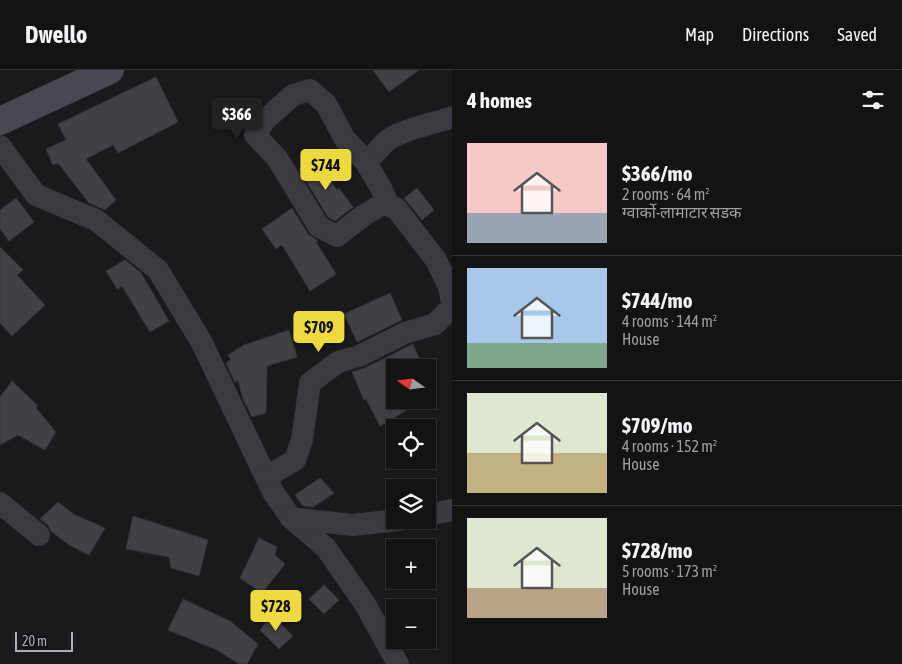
<!DOCTYPE html>
<html lang="en">
<head>
<meta charset="utf-8">
<style>
	body { margin:0; font-family:"Asap Condensed","Noto Sans Devanagari",sans-serif; background:#1d1c1d; color:#f1f3f6; height:100vh; display:flex; flex-direction:column; font-size:19px; white-space:nowrap }
	* { box-sizing:border-box; margin:0 }
	p { font-size:16px; color:#9d9ea0 }
	.icon { flex:none; width:28px; height:28px; fill:none; stroke:currentColor; stroke-width:2; stroke-linecap:round; stroke-linejoin:round }
	.map { position:relative; flex:1; overflow:hidden }
	.drawer { display:flex; flex-direction:column; background:#141314; width:450px }
	.drawer>* { flex:none }
	.needle { width:32px; rotate:284deg }
	.buttons { position:absolute; left:386px; top:289px; display:grid; gap:10px }
	.buttons a { display:grid; place-items:center; width:50px; height:50px; border-radius:0px; background:#141314; box-shadow:0 1px 4px #0004,0 0 0 1px #333234; font-size:25px }
	.scale { position:absolute; left:15px; bottom:12px; width:58px; box-sizing:border-box; padding-left:5px; border:2px solid #acadbb; border-top:0; font-size:14px; line-height:18px; white-space:nowrap; color:#acadbb; -webkit-text-stroke:4px #151416; paint-order:stroke }
	.price { position:absolute; translate:-50% -42px; padding:0 11px; border-radius:5px; background:#edda3f; color:#111; font-size:16px; line-height:32px; filter:drop-shadow(0 1px 2px #0008) }
	.price::after { content:''; position:absolute; left:50%; top:30px; width:15px; height:11px; margin-left:-8px; background:inherit; clip-path:polygon(0 0,100% 0,50% 100%) }
	.price.active { background:#222; color:#fff }
	ul { padding:0; list-style:none }
	li { display:flex; align-items:center; gap:15px; height:125px; padding:0 15px }
	li+li { border-top:1px solid #333234 }
	li span { display:grid; place-items:center; flex:none; width:140px; height:100px; border-radius:0px; color:#555 }
	li>.icon { margin-inline-start:auto }
	span .icon { width:60px; height:60px; fill:#fffc; stroke-width:1 }
	li b { font-size:21px }
	h2 { display:flex; justify-content:space-between; align-items:center; height:60px; padding:0 15px; font-size:21px }
	header { display:flex; align-items:center; gap:30px; box-sizing:border-box; height:70px; padding:0 25px; background:#141314; border-bottom:1px solid #333234 }
	header strong { font-size:24px }
	nav { display:flex; gap:28px; margin-inline-start:auto; font-size:18px }
	main { display:flex; flex:1; min-height:0 }
	.map>svg:first-child { display:block }
</style>
</head>
<body>
<header>
<strong>Dwello</strong>
<nav><a>Map</a><a>Directions</a><a>Saved</a></nav>
</header>
<main>
<div class="map">
<svg width="452" height="594" viewBox="0 0 452 594">
	<rect width="100%" height="100%" fill="#1a191b"/>
	<!-- building -->
	<g fill="#414145" stroke="#343337">
		<polygon points="373,0 419,0 389,22"/>
		<polygon points="156,7 178,52 118,83 113,75 86,89 116,130 105,140 89,133 58,93 53,95 46,79 66,70 58,54"/>
		<polygon points="315,88 337,120 339,118 353,137 335,151 328,147 299,99"/>
		<polygon points="417,118 434,140 422,150 404,128"/>
		<polygon points="16,128 34,152 9,171 0,159 0,140"/>
		<polygon points="292,138 308,164 318,171 316,172 336,204 310,221 282,175 276,179 262,159"/>
		<polygon points="0,177 23,200 17,205 45,235 12,266 0,253"/>
		<polygon points="125,190 141,203 169,251 150,262 122,216 117,219 106,201"/>
		<polygon points="390,223 402,250 357,272 344,244"/>
		<polygon points="289,260 297,287 267,296 266,343 252,347 243,329 238,310 235,312 226,293 231,290 228,285 244,275"/>
		<polygon points="413,274 423,298 395,298 395,330 402,330 407,340 380,356 366,329 364,330 352,302 365,298"/>
		<polygon points="12,311 38,336 36,338 56,362 45,380 18,365 0,375 0,327"/>
		<polygon points="320,408 334,423 313,437 303,436 295,425"/>
		<polygon points="58,432 75,445 105,458 89,485 69,475 51,461 48,455 40,449"/>
		<polygon points="133,446 208,470 199,506 171,498 169,487 126,479"/>
		<polygon points="259,468 277,477 275,485 285,494 262,523 240,508"/>
		<polygon points="324,515 339,530 324,544 309,529"/>
		<polygon points="183,529 230,551 258,574 247,594 239,594 217,580 168,560"/>
		<polygon points="272,545 293,566 279,579 260,560"/>
	</g>
	<g fill="none" stroke-linecap="round" stroke-linejoin="round">
		<!-- minor -->
		<g stroke="#3b3a40" stroke-width="22">
			<polyline points="0,76 36,125 96,150 158,200 202,273 273,422 291,448 326,478 365,534 398,594"/>
			<path d="M365,91C375,86 380,76 388,70C404,59 433,54 452,47"/>
			<polyline points="389,136 381,118 365,91 345,69 326,34 310,20 293,25 265,50 255,65 277,88 319,157 337,166 364,145 383,134 396,138 436,190 449,217 452,232"/>
			<polyline points="266,407 295,390 302,370 310,313 338,292 359,286 405,263 435,254 452,237"/>
			<polyline points="0,433 39,465"/>
			<polyline points="428,445 452,440"/>
			<polyline points="291,448 352,455 399,450"/>
		</g>
		<!-- secondary -->
		<polyline stroke="#484950" stroke-width="28" points="0,51 110,0"/>
	</g>
</svg>
<div class="buttons">
<a><svg class="needle" viewBox="-14 -14 28 28"><path d="M0-13l5 13h-10z" fill="#e53935"/><path d="M0 13l5-13h-10z" fill="#9d9ea0"/></svg></a>
<a><svg class="icon" aria-label="locate" viewBox="0 0 24 24"><circle cx="12" cy="12" r="6"/><path d="M12 2v4M12 18v4M2 12h4M18 12h4"/></svg></a>
<a><svg class="icon" aria-label="layers" viewBox="0 0 24 24"><path d="M12 4l9 5-9 5-9-5zM3 14l9 5 9-5"/></svg></a>
<a>+</a>
<a>−</a>
</div>
<div class="scale">20 m</div>
<b class="price active" style="left:237px;top:70px">$366</b>
<b class="price" style="left:326px;top:121px">$744</b>
<b class="price" style="left:319px;top:283px">$709</b>
<b class="price" style="left:276px;top:562px">$728</b>
</div>
<section class="drawer">
<h2>4 homes<svg class="icon" aria-label="filters" viewBox="0 0 24 24"><path d="M4 7h16M4 17h16"/><circle cx="9" cy="7" r="2"/><circle cx="15" cy="17" r="2"/></svg></h2>
<ul>
<li><span style="background:linear-gradient(#f6c9c9 70%,#9aa5b1 0)"><svg class="icon" aria-label="home" viewBox="0 0 24 24"><path d="M3 11l9-7 9 7M6 9v11h12V9"/></svg></span><div><b>$366/mo</b><p>2 rooms · 64 m²</p><p>ग्वार्को-लामाटार सडक</p></div></li>
<li><span style="background:linear-gradient(#a9c7e8 75%,#7fa58c 0)"><svg class="icon" aria-label="home" viewBox="0 0 24 24"><path d="M3 11l9-7 9 7M6 9v11h12V9"/></svg></span><div><b>$744/mo</b><p>4 rooms · 144 m²</p><p>House</p></div></li>
<li><span style="background:linear-gradient(#dfe7d0 60%,#c2b280 0)"><svg class="icon" aria-label="home" viewBox="0 0 24 24"><path d="M3 11l9-7 9 7M6 9v11h12V9"/></svg></span><div><b>$709/mo</b><p>4 rooms · 152 m²</p><p>House</p></div></li>
<li><span style="background:linear-gradient(#dfe7d0 70%,#b9a48a 0)"><svg class="icon" aria-label="home" viewBox="0 0 24 24"><path d="M3 11l9-7 9 7M6 9v11h12V9"/></svg></span><div><b>$728/mo</b><p>5 rooms · 173 m²</p><p>House</p></div></li>
</ul>
</section>
</main>
</body>
</html>
